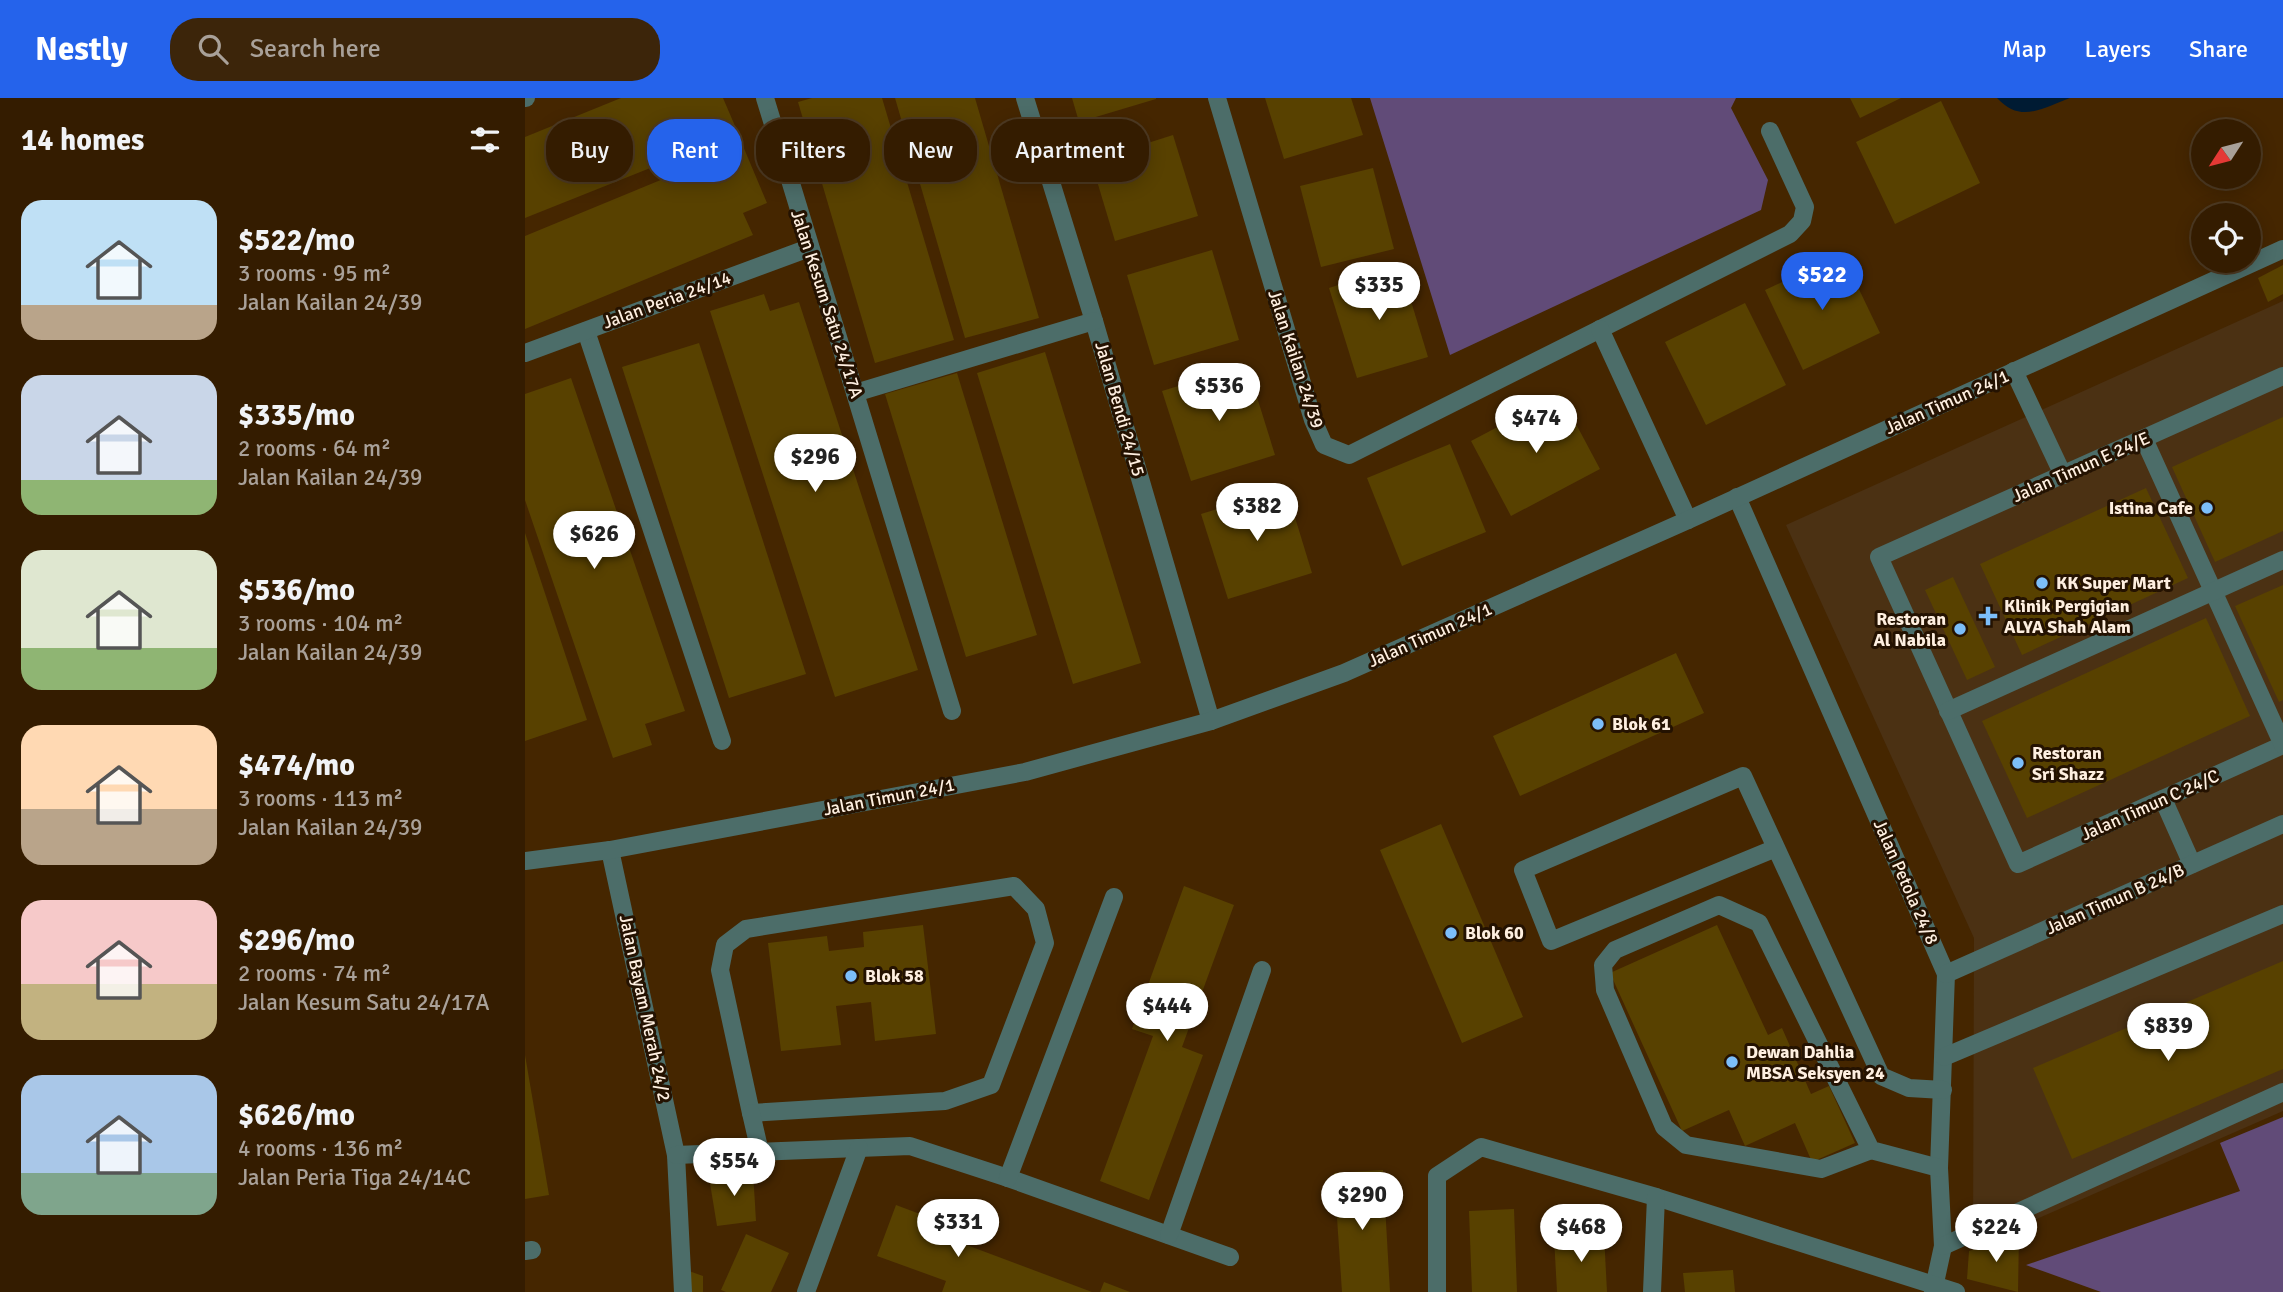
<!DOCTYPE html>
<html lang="en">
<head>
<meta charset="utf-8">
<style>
	body { margin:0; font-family:Signika,sans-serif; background:#3c250a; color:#f1f3f6; height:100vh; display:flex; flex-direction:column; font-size:26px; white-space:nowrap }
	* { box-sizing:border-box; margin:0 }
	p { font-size:23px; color:#a9a199 }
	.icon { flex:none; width:38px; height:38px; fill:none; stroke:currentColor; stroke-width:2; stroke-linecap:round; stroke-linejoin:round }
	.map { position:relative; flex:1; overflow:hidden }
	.sheet { display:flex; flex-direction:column; background:#341c00; width:525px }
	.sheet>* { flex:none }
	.hud { position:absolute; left:21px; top:21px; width:665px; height:63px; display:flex; gap:14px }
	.needle { width:46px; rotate:234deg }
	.buttons { position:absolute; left:1666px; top:21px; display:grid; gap:14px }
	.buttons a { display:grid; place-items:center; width:70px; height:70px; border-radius:50%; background:#341c00; box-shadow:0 4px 18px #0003,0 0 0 2px #4e3a22; font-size:35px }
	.price { position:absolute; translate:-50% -60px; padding:0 16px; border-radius:24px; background:#fff; color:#222; font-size:23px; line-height:46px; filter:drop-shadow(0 2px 4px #0008) }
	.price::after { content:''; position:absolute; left:50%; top:42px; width:21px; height:16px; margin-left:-10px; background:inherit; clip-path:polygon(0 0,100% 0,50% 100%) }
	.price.on { background:#2563eb; color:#fff }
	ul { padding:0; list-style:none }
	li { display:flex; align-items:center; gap:21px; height:175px; padding:0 21px }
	li span { display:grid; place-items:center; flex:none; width:196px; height:140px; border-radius:21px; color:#555 }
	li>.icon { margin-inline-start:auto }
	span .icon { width:84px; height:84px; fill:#fffc; stroke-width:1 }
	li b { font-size:30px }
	h2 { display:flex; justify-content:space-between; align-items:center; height:84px; padding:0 21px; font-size:30px }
	.chip { padding:0 24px; border-radius:28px; background:#341c00; box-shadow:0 4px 18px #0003,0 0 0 2px #4e3a22; font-size:24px; line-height:63px }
	.chip.on { background:#2563eb; color:#fff }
	header { display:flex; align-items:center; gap:42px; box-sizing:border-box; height:98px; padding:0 35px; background:#2563eb; color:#fff }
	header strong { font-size:33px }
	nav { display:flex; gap:38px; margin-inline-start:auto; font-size:24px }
	.search { width:490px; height:63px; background:#3c250a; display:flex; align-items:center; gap:18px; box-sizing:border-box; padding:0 24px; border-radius:28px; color:#a9a199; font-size:26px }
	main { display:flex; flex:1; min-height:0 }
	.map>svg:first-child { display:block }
</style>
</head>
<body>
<header>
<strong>Nestly</strong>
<div class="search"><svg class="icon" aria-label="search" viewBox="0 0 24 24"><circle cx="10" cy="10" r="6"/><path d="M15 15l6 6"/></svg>Search here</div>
<nav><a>Map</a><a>Layers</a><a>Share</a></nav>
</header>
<main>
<section class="sheet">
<h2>14 homes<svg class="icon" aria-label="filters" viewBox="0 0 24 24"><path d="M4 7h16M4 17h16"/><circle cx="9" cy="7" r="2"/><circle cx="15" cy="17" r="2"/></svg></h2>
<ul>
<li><span style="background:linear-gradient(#bfe0f5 75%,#b9a48a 0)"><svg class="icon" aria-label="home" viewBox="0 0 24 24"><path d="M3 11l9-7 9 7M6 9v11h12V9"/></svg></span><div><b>$522/mo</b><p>3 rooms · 95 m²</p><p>Jalan Kailan 24/39</p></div></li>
<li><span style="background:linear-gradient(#c9d6e8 75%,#8fb573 0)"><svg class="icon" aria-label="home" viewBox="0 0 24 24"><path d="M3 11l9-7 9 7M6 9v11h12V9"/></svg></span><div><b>$335/mo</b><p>2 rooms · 64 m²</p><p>Jalan Kailan 24/39</p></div></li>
<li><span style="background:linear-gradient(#dfe7d0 70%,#8fb573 0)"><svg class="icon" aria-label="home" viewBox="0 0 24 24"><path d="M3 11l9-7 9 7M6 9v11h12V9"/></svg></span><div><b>$536/mo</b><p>3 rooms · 104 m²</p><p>Jalan Kailan 24/39</p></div></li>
<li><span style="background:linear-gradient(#ffd9b3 60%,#b9a48a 0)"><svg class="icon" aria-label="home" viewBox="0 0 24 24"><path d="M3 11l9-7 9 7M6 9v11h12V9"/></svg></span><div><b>$474/mo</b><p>3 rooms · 113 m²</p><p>Jalan Kailan 24/39</p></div></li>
<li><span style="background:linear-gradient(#f6c9c9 60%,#c2b280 0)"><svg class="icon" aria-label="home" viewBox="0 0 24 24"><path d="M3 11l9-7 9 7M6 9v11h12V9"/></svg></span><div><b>$296/mo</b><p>2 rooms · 74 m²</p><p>Jalan Kesum Satu 24/17A</p></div></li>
<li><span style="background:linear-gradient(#a9c7e8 70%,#7fa58c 0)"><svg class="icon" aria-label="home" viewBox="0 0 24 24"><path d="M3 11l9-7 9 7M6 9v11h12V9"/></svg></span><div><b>$626/mo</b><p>4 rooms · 136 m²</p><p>Jalan Peria Tiga 24/14C</p></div></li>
</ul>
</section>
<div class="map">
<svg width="1758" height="1194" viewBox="0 0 1758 1194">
	<rect width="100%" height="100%" fill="#452600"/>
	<!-- built -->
	<polygon fill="#4b3113" points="1758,203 1758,1013 1448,1149 1449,840 1261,427"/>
	<!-- green -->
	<g fill="#614b78">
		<polygon points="845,0 1211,0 1206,10 1243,82 1236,112 925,257"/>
		<polygon points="1758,1019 1758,1194 1576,1194 1501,1167 1715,1093 1695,1045"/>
	</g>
	<!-- water -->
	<path fill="#001b33" d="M1472,0H1545C1517,10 1496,26 1472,0Z"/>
	<!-- building -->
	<g fill="#584100">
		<polygon points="96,0 198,0 213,35 0,120 0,39"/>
		<polygon points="287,0 357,0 429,242 350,265 273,4"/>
		<polygon points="370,0 450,0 514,220 440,240"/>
		<polygon points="547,0 631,0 631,1 554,24"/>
		<polygon points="740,0 826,0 838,37 759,61"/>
		<polygon points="1325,0 1376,0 1335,20"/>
		<polygon points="1416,3 1455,85 1370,126 1331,44"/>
		<polygon points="648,37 673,118 590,143 566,63"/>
		<polygon points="218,48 242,105 218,115 228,137 0,231 0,138"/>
		<polygon points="848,70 869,151 796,169 775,88"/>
		<polygon points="687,152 714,242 629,267 602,177"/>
		<polygon points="1317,156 1355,235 1278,272 1240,192"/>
		<polygon points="875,167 903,259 832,280 804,190"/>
		<polygon points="1758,167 1758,196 1743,204 1733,180"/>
		<polygon points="239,196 245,213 274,204 393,572 310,599 185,213"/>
		<polygon points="1220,205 1261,287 1181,327 1140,244"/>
		<polygon points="174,245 281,576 204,600 97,269"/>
		<polygon points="520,254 616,565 548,586 452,275"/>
		<polygon points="722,267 750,357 666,383 637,293"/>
		<polygon points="432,275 512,537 441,559 360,296"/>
		<polygon points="46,280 160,613 120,626 127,647 88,660 0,402 0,296"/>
		<polygon points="1035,296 1075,371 986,418 946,343"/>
		<polygon points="1758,319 1758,433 1690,464 1647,369"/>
		<polygon points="925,346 961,434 877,468 842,380"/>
		<polygon points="761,390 787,475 703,501 676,416"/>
		<polygon points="1621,390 1663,480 1497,557 1455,466"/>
		<polygon points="0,435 62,622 0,643"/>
		<polygon points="1428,479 1470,569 1442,582 1400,492"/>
		<polygon points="1758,487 1758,602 1754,604 1710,508"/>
		<polygon points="1681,520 1725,618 1502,720 1457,623"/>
		<polygon points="1151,555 1179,615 995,698 968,638"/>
		<polygon points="916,726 998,919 937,945 855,752"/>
		<polygon points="659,788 709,807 657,949 678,957 624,1102 575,1083 628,938 607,931"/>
		<polygon points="398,827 411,936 350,943 346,904 311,908 316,947 256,953 243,845 302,838 304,853 339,849 338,834"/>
		<polygon points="1192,827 1243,937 1257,930 1286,996 1304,988 1330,1045 1287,1064 1270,1025 1220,1048 1204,1012 1157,1033 1085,875"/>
		<polygon points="1758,863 1758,971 1547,1061 1508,970"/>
		<polygon points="0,957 24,1097 0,1101"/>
		<polygon points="858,1072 865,1194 817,1194 809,1075"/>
		<polygon points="228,1073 231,1123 192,1128 184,1079"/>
		<polygon points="371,1107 443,1134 439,1146 567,1194 417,1194 421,1183 352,1158"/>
		<polygon points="989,1111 992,1194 947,1194 944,1113"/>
		<polygon points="221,1136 264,1155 246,1194 201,1194 196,1192"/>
		<polygon points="1079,1136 1082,1194 1032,1194 1029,1139"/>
		<polygon points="1494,1137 1493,1194 1442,1181 1444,1153"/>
		<polygon points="1208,1172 1210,1194 1160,1194 1158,1175"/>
		<polygon points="164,1173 178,1178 178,1194 164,1194"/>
		<polygon points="579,1184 605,1194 575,1194"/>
	</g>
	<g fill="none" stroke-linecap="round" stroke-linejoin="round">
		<!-- minor -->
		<g stroke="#4c6d69" stroke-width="18">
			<polyline points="0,0 1,0"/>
			<polyline points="240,0 427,613"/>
			<polyline points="500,0 569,223 686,623"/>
			<polyline points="692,0 788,322 799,347 824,357 1265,136 1277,123 1280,109 1245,33"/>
			<polyline points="1075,231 1163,422"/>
			<polyline points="61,233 197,643"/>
			<polyline points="0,255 284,150"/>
			<polyline points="1489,273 1538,377"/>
			<polyline points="1758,278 1354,459 1493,766 1758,647"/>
			<polyline points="330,295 569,223"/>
			<polyline points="1619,341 1758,647"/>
			<polyline points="1212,399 1421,876 1414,1070 1418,1148 1408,1194"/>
			<polyline points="1423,613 1758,462"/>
			<polyline points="1638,701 1667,766"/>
			<polyline points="1251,750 1026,843 998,772 1218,678 1356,978 1384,990 1418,992"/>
			<polyline points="85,752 151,1057 158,1194"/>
			<polyline points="0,763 85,752 500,674 686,623 819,575 1163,422 1758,151"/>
			<polygon points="489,788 511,811 520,845 466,987 420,1003 226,1015 195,872 200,847 221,831"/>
			<polyline points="1421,876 1758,726"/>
			<polyline points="1419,959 1758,816"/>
			<polyline points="226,1015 235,1054"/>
			<polyline points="1346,1052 1234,825 1194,807 1090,852 1078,867 1080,892 1139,1029 1161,1047 1296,1071 1346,1052 1414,1070"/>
			<polyline points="151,1057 385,1048 483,1080 705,1159"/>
			<polyline points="483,1080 589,799"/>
			<polyline points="644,1137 737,872"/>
			<polyline points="1418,1148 1758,994"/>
			<polyline points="0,1153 7,1152"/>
			<polyline points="281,1194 334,1050"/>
			<polyline points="912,1194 912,1078 956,1049 1131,1099 1431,1194"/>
			<polyline points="1127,1194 1131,1099"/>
		</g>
	</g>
	<!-- markers -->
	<g fill="#7cbef9" stroke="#241201" stroke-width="2.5">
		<circle cx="1682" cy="410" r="7"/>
		<circle cx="1517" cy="485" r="7"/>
		<path d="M1459.5 507.5h7v7h7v7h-7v7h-7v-7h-7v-7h7z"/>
		<circle cx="1435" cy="531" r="7"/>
		<circle cx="1073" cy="626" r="7"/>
		<circle cx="1493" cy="665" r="7"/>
		<circle cx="926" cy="835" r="7"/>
		<circle cx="326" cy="878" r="7"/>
		<circle cx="1207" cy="964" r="7"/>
	</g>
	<g text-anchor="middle" stroke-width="6" stroke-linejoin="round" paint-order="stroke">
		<!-- street labels -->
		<g font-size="18" fill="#feefe0" stroke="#241201">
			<text transform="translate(142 202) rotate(-20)" y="6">Jalan Peria 24/14</text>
			<text transform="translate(302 206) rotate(72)" y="6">Jalan Kesum Satu 24/17A</text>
			<text transform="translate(771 261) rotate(72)" y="6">Jalan Kailan 24/39</text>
			<text transform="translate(1422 304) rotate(-24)" y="6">Jalan Timun 24/1</text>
			<text transform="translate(595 311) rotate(74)" y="6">Jalan Bendi 24/15</text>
			<text transform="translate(1556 369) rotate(-24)" y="6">Jalan Timun E 24/E</text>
			<text transform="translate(905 537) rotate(-24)" y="6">Jalan Timun 24/1</text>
			<text transform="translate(364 699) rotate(-11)" y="6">Jalan Timun 24/1</text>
			<text transform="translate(1625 707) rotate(-24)" y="6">Jalan Timun C 24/C</text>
			<text transform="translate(1381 784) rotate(66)" y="6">Jalan Petola 24/8</text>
			<text transform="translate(1590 801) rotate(-24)" y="6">Jalan Timun B 24/B</text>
			<text transform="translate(120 910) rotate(78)" y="6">Jalan Bayam Merah 24/2</text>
		</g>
		<!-- poi labels -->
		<g font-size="18" font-weight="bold" fill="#feefe0" stroke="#241201" text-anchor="start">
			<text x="1668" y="416" text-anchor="end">Istina Cafe</text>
			<text x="1531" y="491">KK Super Mart</text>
			<text x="1479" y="514">Klinik Pergigian<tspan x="1479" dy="21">ALYA Shah Alam</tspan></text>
			<text x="1421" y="527" text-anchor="end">Restoran<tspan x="1421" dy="21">Al Nabila</tspan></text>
			<text x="1087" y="632">Blok 61</text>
			<text x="1507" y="661">Restoran<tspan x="1507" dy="21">Sri Shazz</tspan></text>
			<text x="940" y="841">Blok 60</text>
			<text x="340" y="884">Blok 58</text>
			<text x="1221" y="960">Dewan Dahlia<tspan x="1221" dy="21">MBSA Seksyen 24</tspan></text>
		</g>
	</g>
</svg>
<div class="buttons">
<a><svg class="needle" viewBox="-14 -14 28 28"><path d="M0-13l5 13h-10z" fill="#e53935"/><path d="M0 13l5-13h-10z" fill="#a9a199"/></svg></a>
<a><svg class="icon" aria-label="locate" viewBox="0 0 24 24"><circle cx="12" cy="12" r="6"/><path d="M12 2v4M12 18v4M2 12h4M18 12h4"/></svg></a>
</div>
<b class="price on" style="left:1297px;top:214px">$522</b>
<b class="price" style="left:854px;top:224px">$335</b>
<b class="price" style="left:694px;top:325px">$536</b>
<b class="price" style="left:1011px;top:357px">$474</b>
<b class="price" style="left:290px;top:396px">$296</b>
<b class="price" style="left:732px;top:445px">$382</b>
<b class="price" style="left:69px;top:473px">$626</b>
<b class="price" style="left:642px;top:945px">$444</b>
<b class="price" style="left:1643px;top:965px">$839</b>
<b class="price" style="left:209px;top:1100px">$554</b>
<b class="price" style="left:837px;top:1134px">$290</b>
<b class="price" style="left:433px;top:1161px">$331</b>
<b class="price" style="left:1056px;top:1166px">$468</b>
<b class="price" style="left:1471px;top:1166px">$224</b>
<div class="hud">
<a class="chip">Buy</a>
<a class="chip on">Rent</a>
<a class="chip">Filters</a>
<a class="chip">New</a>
<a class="chip">Apartment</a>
</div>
</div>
</main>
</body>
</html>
